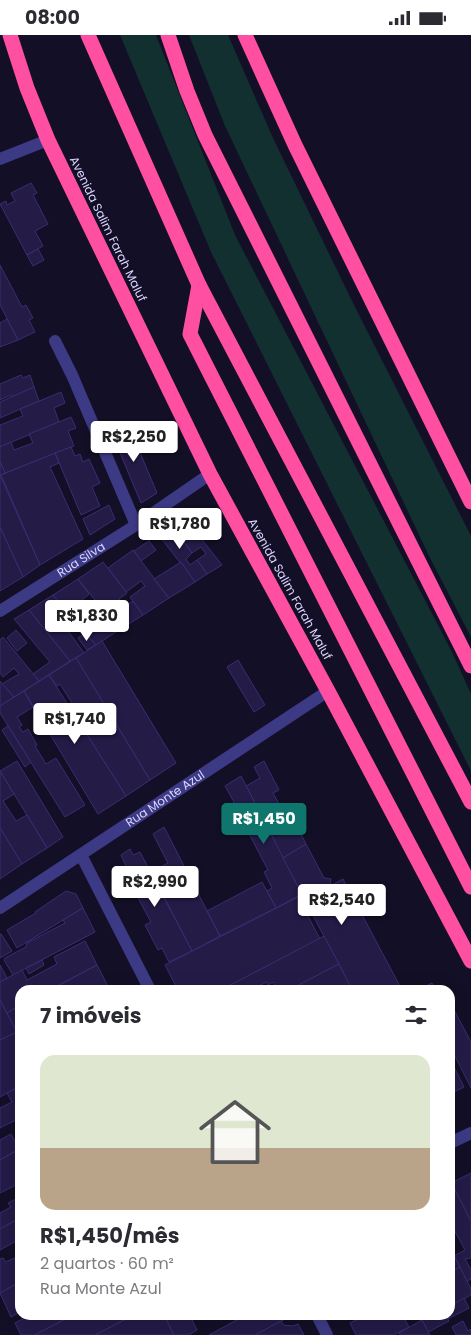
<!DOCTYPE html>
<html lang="pt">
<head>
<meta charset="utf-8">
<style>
	body { margin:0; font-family:Poppins,sans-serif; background:#f7f7f7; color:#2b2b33; height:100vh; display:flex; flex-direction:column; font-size:19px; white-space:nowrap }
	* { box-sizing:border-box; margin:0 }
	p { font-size:16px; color:#7c7c81 }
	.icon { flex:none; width:28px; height:28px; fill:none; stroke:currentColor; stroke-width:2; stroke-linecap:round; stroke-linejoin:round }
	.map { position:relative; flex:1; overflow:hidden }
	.details { position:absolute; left:15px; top:950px; width:440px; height:335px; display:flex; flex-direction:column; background:#fff; border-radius:15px; box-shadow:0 5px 20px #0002 }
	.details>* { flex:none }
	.price { position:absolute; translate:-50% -42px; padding:0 11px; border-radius:5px; background:#fff; color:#222; font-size:16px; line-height:32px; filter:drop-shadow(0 1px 2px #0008) }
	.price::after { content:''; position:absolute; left:50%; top:30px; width:15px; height:11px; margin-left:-8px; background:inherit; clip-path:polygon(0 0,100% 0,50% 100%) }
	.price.selected { background:#0f766e; color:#fff }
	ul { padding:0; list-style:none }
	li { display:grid; align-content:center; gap:10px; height:265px; padding:0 25px }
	li span { display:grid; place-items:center; height:155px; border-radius:15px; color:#555 }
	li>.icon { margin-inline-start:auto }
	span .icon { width:90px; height:90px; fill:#fffc; stroke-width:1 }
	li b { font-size:21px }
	h2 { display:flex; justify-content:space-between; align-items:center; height:60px; padding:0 25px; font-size:21px }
	.status { display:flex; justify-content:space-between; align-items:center; height:35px; padding:0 25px; background:#fff; direction:ltr }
	.status svg { height:14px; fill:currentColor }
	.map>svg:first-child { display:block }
</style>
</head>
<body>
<div class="status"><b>08:00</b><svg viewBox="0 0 49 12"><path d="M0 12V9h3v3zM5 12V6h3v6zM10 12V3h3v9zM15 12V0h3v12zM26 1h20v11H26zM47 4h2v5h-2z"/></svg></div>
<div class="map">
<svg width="471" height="1300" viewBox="0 0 471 1300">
	<rect width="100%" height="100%" fill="#130f26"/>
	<!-- green -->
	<g fill="#12302f">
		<polygon points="120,0 156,0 235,200 452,617 471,659 471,736 211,217"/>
		<polygon points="189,0 228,0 273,103 354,270 471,501 471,602 430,523 225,91"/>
	</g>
	<!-- building -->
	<g fill="#241b47" stroke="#3b2d73">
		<polygon points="31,148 37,158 33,160 48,189 35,196 43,211 27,220 0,169 6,166 7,170 15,166 11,158"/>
		<polygon points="38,214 44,225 33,231 27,220"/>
		<polygon points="0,230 22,272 26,270 33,283 29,285 35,297 18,305 0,270"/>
		<polygon points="7,284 18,305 0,312 0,288"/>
		<polygon points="21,340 23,343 30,340 34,352 12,362 11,360 0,365 0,349"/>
		<polygon points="34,352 39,366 0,383 0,367"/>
		<polygon points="61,357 65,368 54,373 59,387 0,412 0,390 23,381 20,374"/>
		<polygon points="71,382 76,393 68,396 74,411 5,438 0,427 0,412 11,407 14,415 33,408 29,399"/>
		<polygon points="128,389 157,458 141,468 111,396"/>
		<polygon points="71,412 75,421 80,419 83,427 89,424 100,448 92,452 100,471 81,480 55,418"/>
		<polygon points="55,418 59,428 50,432 83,504 40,530 1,440"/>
		<polygon points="0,427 5,438 0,440"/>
		<polygon points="0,440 40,530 23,542 0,492"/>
		<polygon points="109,470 115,484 90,500 83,484"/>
		<polygon points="180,477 222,530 207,539 197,525 206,519 201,512 192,518 168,485"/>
		<polygon points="168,485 192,518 186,524 190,530 197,525 207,539 195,547 154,494"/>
		<polygon points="0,492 23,542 0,556"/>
		<polygon points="149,506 156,515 141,526 134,516"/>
		<polygon points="133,515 169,563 143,580 130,562 145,551 141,546 126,557 108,533"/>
		<polygon points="103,527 127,558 119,564 125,571 133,566 143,580 119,595 78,544"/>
		<polygon points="181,527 195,547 169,563 154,544"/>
		<polygon points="78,544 89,559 82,565 97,583 105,577 119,595 96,610 53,560"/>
		<polygon points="53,560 78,589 68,596 84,618 70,626 29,575"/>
		<polygon points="29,575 70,626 39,646 33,639 50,627 14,584"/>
		<polygon points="16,595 27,608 17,616 7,603"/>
		<polygon points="85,598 96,610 87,615 78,603"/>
		<polygon points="3,602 39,646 14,662 2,649 19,639 14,633 3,642 0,638 0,605"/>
		<polygon points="102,606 176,728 150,745 76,623"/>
		<polygon points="76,623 150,745 126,761 77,684 81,682 60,649 57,651 49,640"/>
		<polygon points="238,625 265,670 254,677 227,632"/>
		<polygon points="49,640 126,761 98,779 24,656"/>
		<polygon points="0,646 14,662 0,671"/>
		<polygon points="24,656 33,672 17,682 22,690 19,692 23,697 28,694 37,710 35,711 46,729 56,723 85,770 65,782 0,678 0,671"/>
		<polygon points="8,691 31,727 25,732 2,695"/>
		<polygon points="17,726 63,802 47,813 0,736"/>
		<polygon points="264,726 279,755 273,758 296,800 300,797 306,809 283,823 246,751 260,743 254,732"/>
		<polygon points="0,736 14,759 3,766 16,786 27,780 47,813 22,829 0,793"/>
		<polygon points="241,741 302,859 276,873 267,856 272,853 264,837 268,835 233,768 234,767 225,751"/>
		<polygon points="164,792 220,901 192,916 151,837 168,828 153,799"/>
		<polygon points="0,793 22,829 0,844"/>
		<polygon points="306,809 324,843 331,844 330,851 343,844 402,955 352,955 283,823"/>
		<polygon points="130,814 133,820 140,817 192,916 169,927 162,913 158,915 145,890 151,887 122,833 126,831 121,820"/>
		<polygon points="262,847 276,873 220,901 207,876"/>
		<polygon points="66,856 76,859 83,873 17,913 7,895 36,878 35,877"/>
		<polygon points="298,862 320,904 221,955 178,955 165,930"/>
		<polygon points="83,873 95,897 13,940 4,925 5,923 26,912 27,908 65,888 63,885"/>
		<polygon points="0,899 1,899 12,916 0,923"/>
		<polygon points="324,901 339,929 289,955 277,955 273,947 268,950 267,947 250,955 221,955"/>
		<polygon points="85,906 97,930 49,955 20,955 20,970 7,978 0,965 0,947 22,935 27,945 57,929 54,922"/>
		<polygon points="42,925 44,930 29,939 26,933"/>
		<polygon points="339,929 352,955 289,955"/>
		<polygon points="0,930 7,943 0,947"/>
		<polygon points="97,930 110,955 53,955 52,954"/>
		<polygon points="432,948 436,955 421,955 420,954"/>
		<polygon points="0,965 17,997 0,1005"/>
		<polygon points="20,970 20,1003 7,978"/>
		<polygon points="453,973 471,1007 471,1053 450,1011 450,975"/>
		<polygon points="17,997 20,1003 20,1051 0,1062 0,1005"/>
		<polygon points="450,1024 464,1052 450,1059"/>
		<polygon points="20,1051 20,1083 0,1093 0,1073 12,1067 7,1058"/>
		<polygon points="11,1099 19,1114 0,1125 0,1105"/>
		<polygon points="20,1114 20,1148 0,1158 0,1125"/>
		<polygon points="471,1138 471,1186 451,1148"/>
		<polygon points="451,1147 471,1186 471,1223 465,1224 471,1235 471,1244 467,1246 454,1221 465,1215 450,1187 450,1148"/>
		<polygon points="20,1162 20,1183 0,1194 0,1178 11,1172 8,1168"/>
		<polygon points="20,1183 20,1204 0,1215 0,1194"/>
		<polygon points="450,1213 460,1232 450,1237"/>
		<polygon points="3,1223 6,1227 14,1223 16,1227 20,1224 20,1247 0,1258 0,1224"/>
		<polygon points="460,1232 471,1254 471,1260 450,1271 450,1237"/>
		<polygon points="20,1247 20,1277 11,1282 0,1258"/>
		<polygon points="464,1263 469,1273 448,1284 445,1280 450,1280 450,1271"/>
		<polygon points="30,1280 73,1280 35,1300 21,1300 15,1288"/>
		<polygon points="73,1280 134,1280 95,1300 35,1300"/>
		<polygon points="134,1280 164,1280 174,1300 95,1300"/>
		<polygon points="164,1280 202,1280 192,1285 197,1295 189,1300 174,1300"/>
		<polygon points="246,1280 293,1280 255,1300 209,1300"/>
		<polygon points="366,1280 404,1280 403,1281 409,1292 394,1300 356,1300 350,1288"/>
		<polygon points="420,1280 432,1280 422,1285"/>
		<polygon points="432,1280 445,1280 449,1286 428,1297 422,1285"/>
		<polygon points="422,1285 430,1300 400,1300 399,1298"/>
		<polygon points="281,1286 283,1290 293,1291 298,1289 304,1300 255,1300"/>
		<polygon points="463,1286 468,1296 471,1294 471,1300 456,1300 452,1292"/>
	</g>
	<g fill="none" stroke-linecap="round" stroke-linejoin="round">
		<!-- minor -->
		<g stroke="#3d3a85" stroke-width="12">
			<polyline points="0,124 48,105"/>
			<polyline points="55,306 72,340 136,490"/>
			<path id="s1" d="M0,576L136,490L210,439"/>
			<polyline points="81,820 150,955"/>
			<path id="s2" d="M0,873L328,656"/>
			<polyline points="450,1108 471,1098"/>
			<polyline points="317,1280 327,1300"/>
		</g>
		<!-- highway -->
		<g stroke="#ff4fa3" stroke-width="15">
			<polyline points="10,0 27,53 48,105 210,439 328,656 471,926"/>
			<polyline points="88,0 199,250 471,767"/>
			<polyline points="168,0 187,56 205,100 471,631"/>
			<polyline points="245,0 295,110 471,467"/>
			<polyline points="199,250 190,299 471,852"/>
		</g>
	</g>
	<g text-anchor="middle" stroke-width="4" stroke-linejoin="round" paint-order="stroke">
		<!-- street labels -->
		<g font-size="12" fill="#d9d4ff" stroke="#130f26">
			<text transform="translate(108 194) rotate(64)" y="4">Avenida Salim Farah Maluf</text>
			<text dy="4" stroke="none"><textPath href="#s1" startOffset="96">Rua Silva</textPath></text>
			<text transform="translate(290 554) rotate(61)" y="4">Avenida Salim Farah Maluf</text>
			<text dy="4" stroke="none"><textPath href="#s2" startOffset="198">Rua Monte Azul</textPath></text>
		</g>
	</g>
</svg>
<b class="price" style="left:134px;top:428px">R$2,250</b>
<b class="price" style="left:180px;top:515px">R$1,780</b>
<b class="price" style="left:87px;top:607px">R$1,830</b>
<b class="price" style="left:75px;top:710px">R$1,740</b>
<b class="price selected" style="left:264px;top:810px">R$1,450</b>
<b class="price" style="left:155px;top:873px">R$2,990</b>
<b class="price" style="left:342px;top:891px">R$2,540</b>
<section class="details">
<h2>7 imóveis<svg class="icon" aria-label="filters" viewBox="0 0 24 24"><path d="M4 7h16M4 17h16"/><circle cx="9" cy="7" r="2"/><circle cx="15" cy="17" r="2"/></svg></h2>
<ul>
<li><span style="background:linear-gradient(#dfe7d0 60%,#b9a48a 0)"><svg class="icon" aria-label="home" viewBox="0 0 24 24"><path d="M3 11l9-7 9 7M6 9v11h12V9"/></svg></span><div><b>R$1,450/mês</b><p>2 quartos · 60 m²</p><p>Rua Monte Azul</p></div></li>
</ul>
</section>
</div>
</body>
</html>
